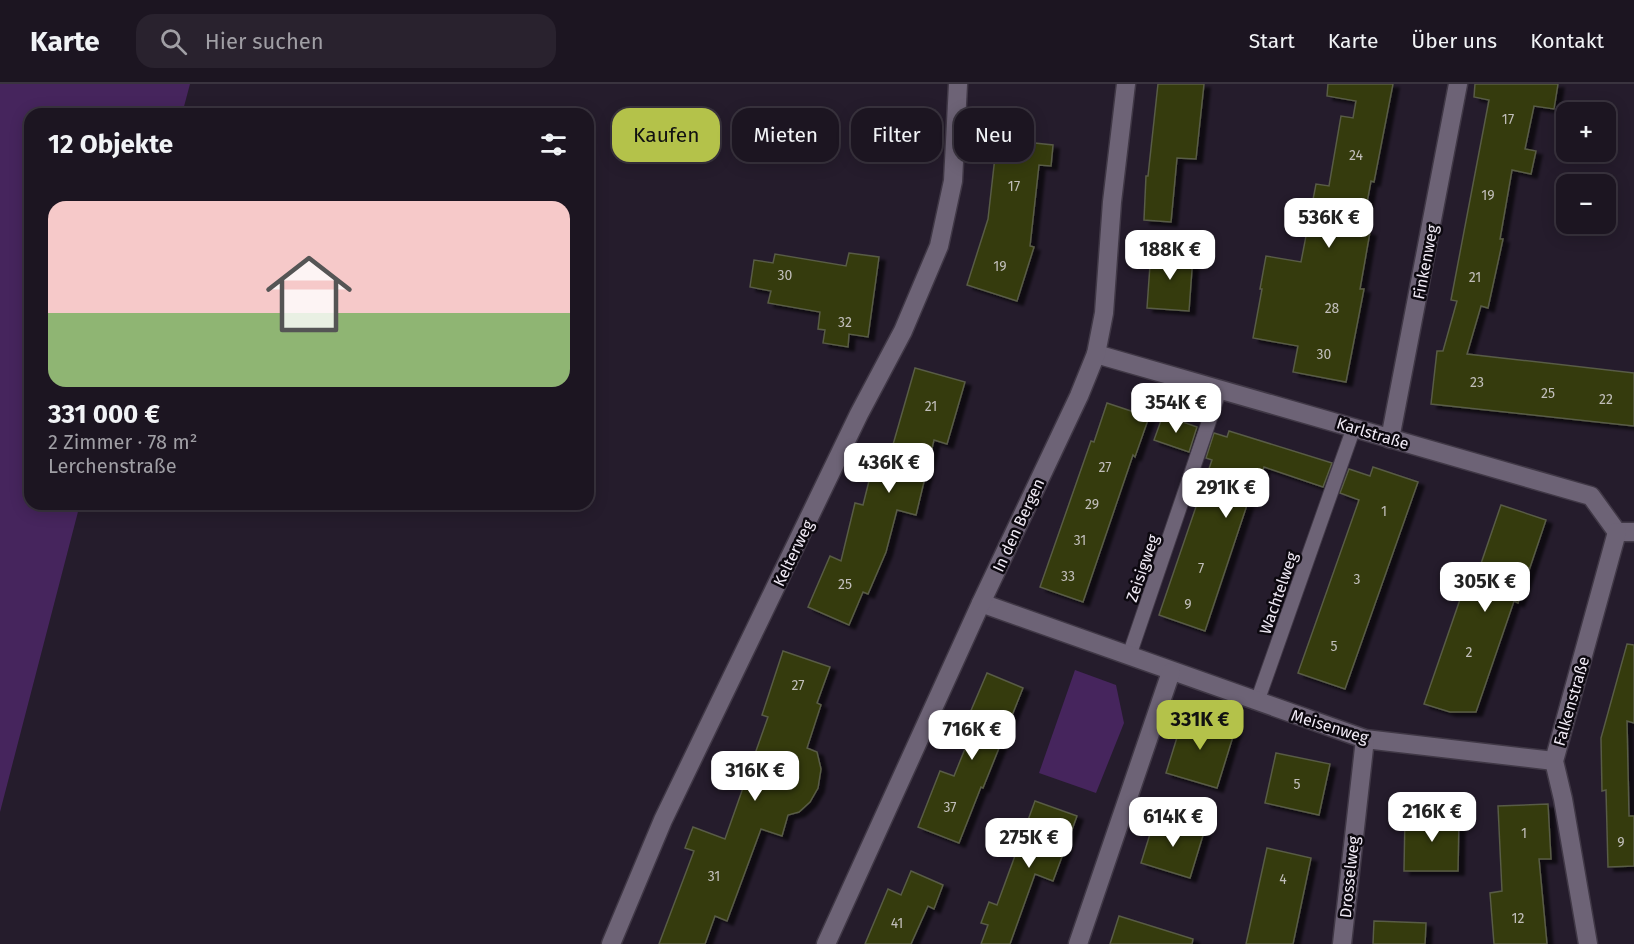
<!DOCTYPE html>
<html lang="de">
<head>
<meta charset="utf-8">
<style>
	body { margin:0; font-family:"Fira Sans",sans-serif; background:#29222e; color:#f1f3f6; height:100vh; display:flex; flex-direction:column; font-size:22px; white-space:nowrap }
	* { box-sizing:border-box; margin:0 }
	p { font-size:20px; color:#a09fa5 }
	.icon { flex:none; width:33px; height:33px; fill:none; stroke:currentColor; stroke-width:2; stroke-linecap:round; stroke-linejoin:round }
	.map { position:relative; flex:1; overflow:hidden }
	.drawer { position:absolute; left:24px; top:24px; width:570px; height:402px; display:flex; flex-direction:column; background:#1c1521; border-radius:18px; box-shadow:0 3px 15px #0003,0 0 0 2px #3a343f }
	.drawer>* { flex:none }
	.guide { position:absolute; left:612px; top:24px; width:570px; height:54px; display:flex; gap:12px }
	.tools { position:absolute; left:1556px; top:18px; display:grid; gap:12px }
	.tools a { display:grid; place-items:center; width:60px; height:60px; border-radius:12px; background:#1c1521; box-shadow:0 3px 15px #0003,0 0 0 2px #3a343f; font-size:30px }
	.price { position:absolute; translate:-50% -51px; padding:0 14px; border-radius:12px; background:#fff; color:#222; font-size:20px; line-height:39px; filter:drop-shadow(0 2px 3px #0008) }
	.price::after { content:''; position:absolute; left:50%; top:36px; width:18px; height:14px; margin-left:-9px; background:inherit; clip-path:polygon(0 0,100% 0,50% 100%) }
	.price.on { background:#b4c24a; color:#111 }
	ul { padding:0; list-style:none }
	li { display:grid; align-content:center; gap:12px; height:318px; padding:0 24px }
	li span { display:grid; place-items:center; height:186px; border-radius:18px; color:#555 }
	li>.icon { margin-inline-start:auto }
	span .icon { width:108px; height:108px; fill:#fffc; stroke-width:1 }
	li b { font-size:26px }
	h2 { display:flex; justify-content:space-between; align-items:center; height:72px; padding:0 24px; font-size:26px }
	.tag { padding:0 21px; border-radius:18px; background:#1c1521; box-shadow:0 3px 15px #0003,0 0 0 2px #3a343f; font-size:21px; line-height:54px }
	.tag.on { background:#b4c24a; color:#111 }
	header { display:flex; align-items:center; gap:36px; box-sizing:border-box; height:84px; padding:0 30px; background:#1c1521; border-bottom:2px solid #3a343f }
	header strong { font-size:28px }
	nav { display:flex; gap:33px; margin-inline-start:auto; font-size:21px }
	.search { width:420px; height:54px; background:#29222e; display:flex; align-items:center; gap:15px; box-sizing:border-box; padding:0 21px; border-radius:18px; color:#a09fa5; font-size:22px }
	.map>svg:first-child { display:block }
</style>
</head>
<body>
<header>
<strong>Karte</strong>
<div class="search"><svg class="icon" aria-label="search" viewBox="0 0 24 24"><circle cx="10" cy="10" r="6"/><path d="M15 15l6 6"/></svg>Hier suchen</div>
<nav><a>Start</a><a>Karte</a><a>Über uns</a><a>Kontakt</a></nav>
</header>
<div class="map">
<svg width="1634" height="860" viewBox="0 0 1634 860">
	<defs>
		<filter id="shadow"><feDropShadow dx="6" dy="4" stdDeviation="1.5" flood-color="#0009"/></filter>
	</defs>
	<rect width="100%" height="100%" fill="#251c2c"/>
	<!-- green -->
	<g fill="#46255d">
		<polygon points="0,0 190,0 182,30 30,30 30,420 80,420 0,728"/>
		<polygon points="1075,586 1116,601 1124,639 1096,709 1039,689"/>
	</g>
	<!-- building -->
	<g fill="#353b08" stroke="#585b46" stroke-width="1.5" filter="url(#shadow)">
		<polygon points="1158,0 1204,0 1196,75 1177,74 1171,138 1144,136 1146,92 1148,92"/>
		<polygon points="1328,0 1393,0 1374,98 1371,97 1362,146 1370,148 1360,205 1364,205 1346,298 1293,288 1298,262 1253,254 1262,205 1260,205 1266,172 1301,178 1316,100 1329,102 1341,32 1353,34 1356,17 1327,12"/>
		<polygon points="1475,0 1558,0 1554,25 1534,22 1525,65 1536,67 1531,90 1512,86 1500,155 1503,155 1488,224 1481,222 1467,270 1634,289 1634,342 1431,320 1437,267 1443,267 1457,217 1451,216 1489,16 1474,13"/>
		<polygon points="997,55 1053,61 1051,82 1039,81 1030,162 1034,163 1017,217 967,201 988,135"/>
		<polygon points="1151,167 1193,171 1189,227 1147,224"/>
		<polygon points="849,169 879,173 868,253 849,250 848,263 823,259 825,246 818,245 820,228 768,219 771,207 750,203 754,176 773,179 775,170 846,182"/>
		<polygon points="915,284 965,298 947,360 934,356 916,431 897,426 886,468 868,510 863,508 849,541 808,523 830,472 841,477 855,419 863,421 873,381 886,385"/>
		<polygon points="1107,319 1149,333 1135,373 1133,371 1083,518 1040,503 1091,357 1094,358"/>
		<polygon points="1163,331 1197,343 1189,368 1154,356"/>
		<polygon points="1229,347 1332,379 1323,403 1264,383 1258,401 1254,400 1205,547 1159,531 1212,376 1206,374 1214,349 1227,353"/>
		<polygon points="1373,383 1418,398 1345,605 1298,589 1359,416 1340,409 1349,385 1370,392"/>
		<polygon points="1501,421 1546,436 1518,519 1514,517 1476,628 1450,628 1424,620 1465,501 1473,503"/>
		<polygon points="1627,560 1634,561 1634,639 1627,637 1629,732 1634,732 1634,782 1608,783 1606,706 1602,707 1601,654"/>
		<polygon points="783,567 830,583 817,619 821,621 807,664 817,668 821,685 818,704 810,718 799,728 788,731 782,752 761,745 727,837 715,832 705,860 659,860 694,767 685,764 693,743 725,755 768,633 762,631"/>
		<polygon points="987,589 1023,604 983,704 981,703 959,759 918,743 940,687 954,692 975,640 967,636"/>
		<polygon points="1184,631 1235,646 1217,704 1166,689"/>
		<polygon points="1276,669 1330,680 1319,731 1265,719"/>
		<polygon points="1035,717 1077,732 1053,797 1035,790 1010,860 981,860 988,841 981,839 989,818 997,821"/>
		<polygon points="1548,720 1551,775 1539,775 1547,860 1494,860 1490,809 1502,807 1498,722"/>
		<polygon points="1405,731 1459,731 1458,787 1404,787"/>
		<polygon points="1155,734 1204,748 1190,794 1141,779"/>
		<polygon points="1267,764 1311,774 1293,860 1246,860"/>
		<polygon points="911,787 943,801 934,825 928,822 911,860 865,860 888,805 901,811"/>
		<polygon points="1119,832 1193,855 1192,860 1110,860"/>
		<polygon points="1374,837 1426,839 1425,860 1373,860"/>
	</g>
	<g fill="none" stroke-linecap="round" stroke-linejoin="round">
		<defs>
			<g id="service">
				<polyline points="1129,572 1220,305"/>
				<polyline points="1257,618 1354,343"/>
			</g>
			<g id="minor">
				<polyline points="1096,270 1591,412 1617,448 1634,448"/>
				<polyline points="1390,355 1458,0"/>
				<polyline points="981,519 1365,655 1554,677"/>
				<polyline points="611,860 663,736 859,330 903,247 939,162 953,97 958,0"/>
				<polyline points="826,860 981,519 1079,312 1096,270 1104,229 1112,118 1126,0"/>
				<polyline points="1078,860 1171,588"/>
				<polyline points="1342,860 1365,655"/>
				<polyline points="1588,860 1563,715 1554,677 1617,448"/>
			</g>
		</defs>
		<!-- service casing -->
		<use href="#service" stroke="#403846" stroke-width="16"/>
		<!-- minor casing -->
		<use href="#minor" stroke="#403846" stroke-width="21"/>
		<!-- service -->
		<use href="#service" stroke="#6d6376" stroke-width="14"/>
		<!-- minor -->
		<use href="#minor" stroke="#6d6376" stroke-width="18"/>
	</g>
	<g text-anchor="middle" stroke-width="5" stroke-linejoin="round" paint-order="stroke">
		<!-- number labels -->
		<g font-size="14" fill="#c1beba">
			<text x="1508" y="40">17</text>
			<text x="1356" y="76">24</text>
			<text x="1014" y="107">17</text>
			<text x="1488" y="116">19</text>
			<text x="1000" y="187">19</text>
			<text x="785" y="196">30</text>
			<text x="1475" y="198">21</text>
			<text x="1332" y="229">28</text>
			<text x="845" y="243">32</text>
			<text x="1324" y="275">30</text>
			<text x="1477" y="303">23</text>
			<text x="1548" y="314">25</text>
			<text x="1606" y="320">22</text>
			<text x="931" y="327">21</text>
			<text x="1105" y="388">27</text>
			<text x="1092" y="425">29</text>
			<text x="1384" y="432">1</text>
			<text x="1080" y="461">31</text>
			<text x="1201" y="489">7</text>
			<text x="1068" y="497">33</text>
			<text x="1357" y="500">3</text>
			<text x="845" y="505">25</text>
			<text x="1188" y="525">9</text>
			<text x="1334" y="567">5</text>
			<text x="1469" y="573">2</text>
			<text x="798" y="606">27</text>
			<text x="1297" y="705">5</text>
			<text x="950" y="728">37</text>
			<text x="1524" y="754">1</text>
			<text x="1621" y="763">9</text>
			<text x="714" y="797">31</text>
			<text x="1283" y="800">4</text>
			<text x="1518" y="839">12</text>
			<text x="897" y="844">41</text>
		</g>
		<!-- street labels -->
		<g font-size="16" fill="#f0eaf5" stroke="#0c080f">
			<text transform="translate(1425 178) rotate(-79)" y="6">Finkenweg</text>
			<text transform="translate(1373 349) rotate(17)" y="6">Karlstraße</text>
			<text transform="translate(1018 441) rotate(-65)" y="6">In den Bergen</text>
			<text transform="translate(793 469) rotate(-64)" y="6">Kelterweg</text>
			<text transform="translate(1142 484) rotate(-71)" y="6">Zeisigweg</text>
			<text transform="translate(1278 509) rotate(-71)" y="6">Wachtelweg</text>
			<text transform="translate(1571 617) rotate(-74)" y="6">Falkenstraße</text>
			<text transform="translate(1330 642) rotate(17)" y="6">Meisenweg</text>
			<text transform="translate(1349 793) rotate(-84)" y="6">Drosselweg</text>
		</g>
	</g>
</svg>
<div class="tools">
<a>+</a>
<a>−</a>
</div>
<b class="price" style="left:1329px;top:165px">536K €</b>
<b class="price" style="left:1170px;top:197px">188K €</b>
<b class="price" style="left:1176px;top:350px">354K €</b>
<b class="price" style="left:889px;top:410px">436K €</b>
<b class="price" style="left:1226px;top:435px">291K €</b>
<b class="price" style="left:1485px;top:529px">305K €</b>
<b class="price on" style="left:1200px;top:667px">331K €</b>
<b class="price" style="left:972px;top:677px">716K €</b>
<b class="price" style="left:755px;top:718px">316K €</b>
<b class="price" style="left:1432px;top:759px">216K €</b>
<b class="price" style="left:1173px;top:764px">614K €</b>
<b class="price" style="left:1029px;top:785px">275K €</b>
<div class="guide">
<a class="tag on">Kaufen</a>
<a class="tag">Mieten</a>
<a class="tag">Filter</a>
<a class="tag">Neu</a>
</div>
<section class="drawer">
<h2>12 Objekte<svg class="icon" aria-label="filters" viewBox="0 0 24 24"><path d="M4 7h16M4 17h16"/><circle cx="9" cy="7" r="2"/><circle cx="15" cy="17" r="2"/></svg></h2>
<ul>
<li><span style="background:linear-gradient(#f6c9c9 60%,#8fb573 0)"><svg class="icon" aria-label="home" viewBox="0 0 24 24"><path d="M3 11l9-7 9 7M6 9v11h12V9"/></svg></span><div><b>331 000 €</b><p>2 Zimmer · 78 m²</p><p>Lerchenstraße</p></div></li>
</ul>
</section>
</div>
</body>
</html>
